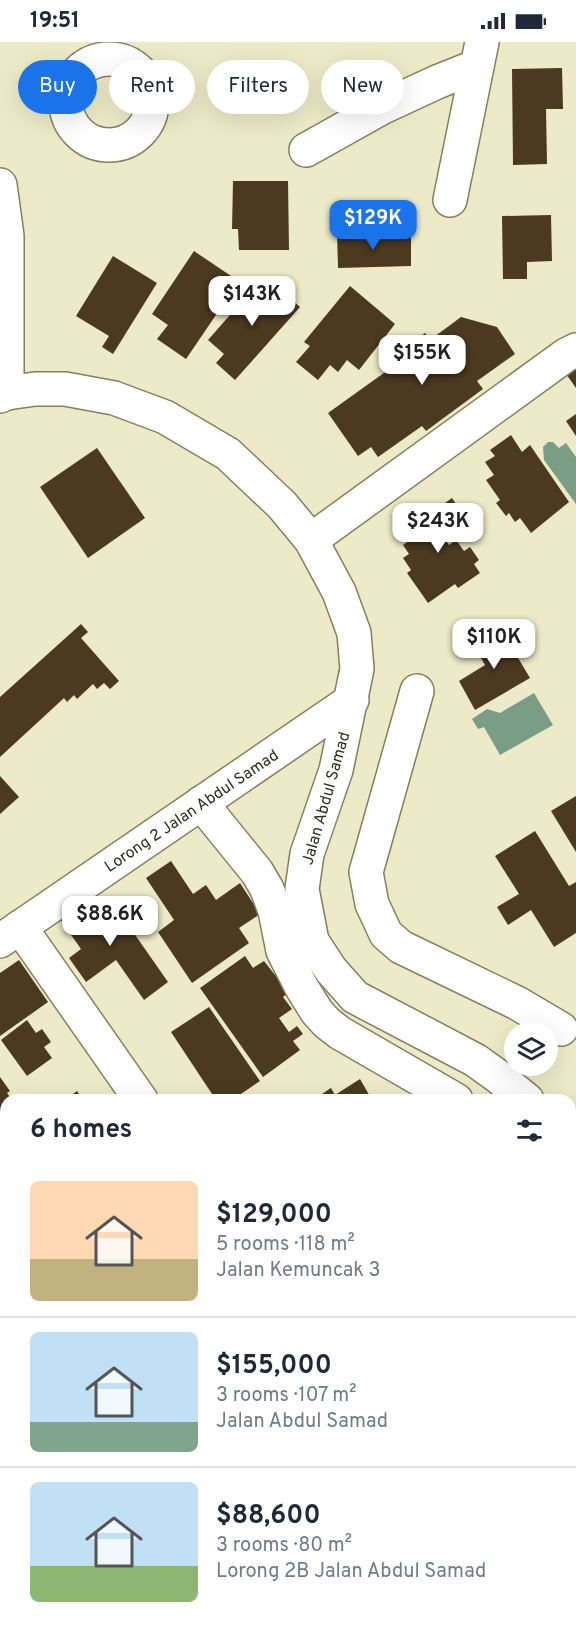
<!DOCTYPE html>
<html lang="en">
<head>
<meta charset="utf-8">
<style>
	body { margin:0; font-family:Overpass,sans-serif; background:#f2f2f3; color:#1f2937; height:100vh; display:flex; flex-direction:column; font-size:22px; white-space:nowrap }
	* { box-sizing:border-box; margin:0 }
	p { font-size:20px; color:#747a83 }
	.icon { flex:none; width:33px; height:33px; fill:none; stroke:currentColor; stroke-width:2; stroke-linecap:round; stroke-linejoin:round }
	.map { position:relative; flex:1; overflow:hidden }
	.panel { position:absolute; left:0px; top:1052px; width:576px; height:536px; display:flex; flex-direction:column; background:#fff; border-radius:18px 18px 0 0; box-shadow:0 6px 24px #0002 }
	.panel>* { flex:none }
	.banner { position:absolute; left:18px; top:18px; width:540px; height:54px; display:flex; gap:12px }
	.fabs { position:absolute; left:504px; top:980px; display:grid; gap:12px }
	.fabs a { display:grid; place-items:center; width:54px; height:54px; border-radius:50%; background:#fff; box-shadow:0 6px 24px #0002; font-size:30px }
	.price { position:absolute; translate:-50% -51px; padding:0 14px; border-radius:12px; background:#fff; color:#222; font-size:20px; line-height:39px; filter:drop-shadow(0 2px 3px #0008) }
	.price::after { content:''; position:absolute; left:50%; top:36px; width:18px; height:14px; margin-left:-9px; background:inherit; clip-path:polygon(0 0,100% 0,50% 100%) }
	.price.active { background:#1a73e8; color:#fff }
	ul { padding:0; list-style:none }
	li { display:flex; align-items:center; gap:18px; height:150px; padding:0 30px }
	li+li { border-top:2px solid #e0e1e3 }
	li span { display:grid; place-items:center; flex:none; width:168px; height:120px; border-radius:9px; color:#555 }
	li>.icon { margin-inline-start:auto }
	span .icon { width:72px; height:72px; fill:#fffc; stroke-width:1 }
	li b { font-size:26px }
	h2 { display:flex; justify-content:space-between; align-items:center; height:72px; padding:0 30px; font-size:26px }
	.tag { padding:0 21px; border-radius:27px; background:#fff; box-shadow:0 6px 24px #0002; font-size:21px; line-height:54px }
	.tag.active { background:#1a73e8; color:#fff }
	.status { display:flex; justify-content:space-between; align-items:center; height:42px; padding:0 30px; background:#fff; direction:ltr }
	.status svg { height:16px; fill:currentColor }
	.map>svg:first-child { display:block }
</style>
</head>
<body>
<div class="status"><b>19:51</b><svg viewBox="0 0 49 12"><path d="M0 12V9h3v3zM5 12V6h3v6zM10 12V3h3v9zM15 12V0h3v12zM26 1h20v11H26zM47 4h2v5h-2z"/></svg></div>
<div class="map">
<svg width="576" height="1586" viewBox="0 0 576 1586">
	<rect width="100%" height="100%" fill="#edeac7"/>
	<!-- water -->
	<g fill="#7a9d86">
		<polygon points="548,400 553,400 559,406 566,401 576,415 576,462 544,418 543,405"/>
		<polygon points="534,651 553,683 500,713 484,685 478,687 472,677 487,667 500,671"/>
	</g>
	<!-- building -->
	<g fill="#4b3920">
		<polygon points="562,26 563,67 546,67 547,122 513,123 512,27"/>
		<polygon points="233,139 288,139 289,208 239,208 238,187 232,187"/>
		<polygon points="551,173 552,219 527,220 527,237 503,237 502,174"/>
		<polygon points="347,189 347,195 411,194 411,224 338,226 337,190"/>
		<polygon points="194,209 234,236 215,264 220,267 186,317 157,297 168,283 152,272"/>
		<polygon points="113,214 157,241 113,312 102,305 109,294 76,274"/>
		<polygon points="264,234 300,265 235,338 216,321 224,312 208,298"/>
		<polygon points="350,244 395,282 359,328 347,318 338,330 330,323 318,338 296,320 310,304 304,300"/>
		<polygon points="461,275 497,285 515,312 477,339 483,347 426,389 422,384 378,415 371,405 358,414 328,371 409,313 405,306 425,291 430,298"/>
		<polygon points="576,320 576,346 564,329"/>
		<polygon points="576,372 576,394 566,379"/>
		<polygon points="511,393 522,410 530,403 569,460 531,491 520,476 515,480 509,471 506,474 496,461 500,458 486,438 494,433 485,420 495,414 490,408"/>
		<polygon points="97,406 145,476 88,516 40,445"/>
		<polygon points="452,456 462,471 438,488 449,503 456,498 464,509 470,505 479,518 474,522 480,531 458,546 455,542 428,561 407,531 411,528 403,516 409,512 403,503 415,495 406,483 425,470 427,474"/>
		<polygon points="81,582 88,590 81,596 119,639 110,647 104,641 97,647 93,642 77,657 74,653 67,660 64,656 0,715 0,655"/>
		<polygon points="499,584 530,636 475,668 459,639 485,623 472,600"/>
		<polygon points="0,734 19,755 0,772"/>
		<polygon points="576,754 576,810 551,769"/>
		<polygon points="535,789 569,844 576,840 576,891 554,905 531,868 508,883 497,865 519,852 495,814"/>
		<polygon points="171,819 193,852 206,843 216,858 240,841 260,872 239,886 249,901 192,941 158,890 174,878 146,836"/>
		<polygon points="110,857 168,940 144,958 116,918 86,940 69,916 81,907 55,870 70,860 82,877"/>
		<polygon points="245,914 253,926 264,919 275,933 280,929 293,948 283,955 292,967 279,976 289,990 297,984 303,992 293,999 300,1008 263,1035 200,946"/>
		<polygon points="19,918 48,960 0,994 0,931"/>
		<polygon points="209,965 260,1039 232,1058 216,1058 171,990"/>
		<polygon points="27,978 36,991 42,987 51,1000 44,1005 52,1016 27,1034 1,998"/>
		<polygon points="0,1035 10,1049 7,1051 12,1058 6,1058 6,1067 0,1072"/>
		<polygon points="360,1037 372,1058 313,1058 331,1046 335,1053"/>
		<polygon points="77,1049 83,1058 65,1058"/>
		<polygon points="6,1099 6,1125 0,1117 0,1103"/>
		<polygon points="576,1195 576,1242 570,1246 570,1199"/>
		<polygon points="570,1377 576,1397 576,1453 570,1455"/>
		<polygon points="576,1556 576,1575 570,1564 570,1560"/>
		<polygon points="332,1581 367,1581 359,1586 325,1586"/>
		<polygon points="386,1581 448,1581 451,1586 383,1586 387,1582"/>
		<polygon points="479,1581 545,1581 548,1586 483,1586"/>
	</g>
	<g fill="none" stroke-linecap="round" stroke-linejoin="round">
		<defs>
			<g id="minor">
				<circle cx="109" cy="60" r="43"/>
				<polyline points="306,108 381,66 437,40 477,24"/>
				<polyline points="0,143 7,194 7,351"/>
				<polyline points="450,158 482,0"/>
				<polyline points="0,354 7,351 35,347 65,347 114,356 165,375 228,412 282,463 311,498 339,550 354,591 357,627 336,728 307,812 302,847 312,899 331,928 355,955 475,1018 496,1033 527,1058"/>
				<polyline points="311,498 566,313 576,308"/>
				<polyline points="417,649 366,830 372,862 386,892 401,905 517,961 561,987"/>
				<polyline points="201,761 257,830 267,847 275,869 283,909 302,946 317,970 327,981 340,991 456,1058"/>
				<polyline points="20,885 141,1058"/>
				<polyline points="0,899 352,658"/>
				<polyline points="570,1091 576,1095"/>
				<polyline points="0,1236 6,1244"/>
				<polyline points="570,1323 576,1326"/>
				<polyline points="231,1584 232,1586"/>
			</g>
		</defs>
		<!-- minor casing -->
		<use href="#minor" stroke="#838060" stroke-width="36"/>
		<!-- minor -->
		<use href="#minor" stroke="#fff" stroke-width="33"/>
	</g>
	<g text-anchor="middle" stroke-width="6" stroke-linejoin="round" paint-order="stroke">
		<!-- street labels -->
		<g font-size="16" fill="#2e2d20" stroke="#fff">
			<text transform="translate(325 756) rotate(-74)" y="6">Jalan Abdul Samad</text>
			<text transform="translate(191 768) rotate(-34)" y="6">Lorong 2 Jalan Abdul Samad</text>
		</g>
	</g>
</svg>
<div class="fabs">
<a><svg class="icon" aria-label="layers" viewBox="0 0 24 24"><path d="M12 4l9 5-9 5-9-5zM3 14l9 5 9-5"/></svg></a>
</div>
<b class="price active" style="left:373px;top:209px">$129K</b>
<b class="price" style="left:252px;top:285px">$143K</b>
<b class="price" style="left:422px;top:344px">$155K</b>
<b class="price" style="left:438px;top:512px">$243K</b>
<b class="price" style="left:494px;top:628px">$110K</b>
<b class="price" style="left:110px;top:905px">$88.6K</b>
<div class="banner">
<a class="tag active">Buy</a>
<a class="tag">Rent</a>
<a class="tag">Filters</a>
<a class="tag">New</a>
</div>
<section class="panel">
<h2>6 homes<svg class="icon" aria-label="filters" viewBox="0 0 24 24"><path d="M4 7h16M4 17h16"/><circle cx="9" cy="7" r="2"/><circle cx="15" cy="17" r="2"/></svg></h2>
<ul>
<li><span style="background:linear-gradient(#ffd9b3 65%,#c2b280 0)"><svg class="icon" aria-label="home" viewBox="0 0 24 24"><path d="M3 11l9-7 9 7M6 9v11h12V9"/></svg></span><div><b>$129,000</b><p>5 rooms · 118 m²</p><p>Jalan Kemuncak 3</p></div></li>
<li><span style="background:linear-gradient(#bfe0f5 75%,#7fa58c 0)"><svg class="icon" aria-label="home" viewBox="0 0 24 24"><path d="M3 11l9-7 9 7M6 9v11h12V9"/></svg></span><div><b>$155,000</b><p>3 rooms · 107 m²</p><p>Jalan Abdul Samad</p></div></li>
<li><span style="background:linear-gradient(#bfe0f5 70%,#8fb573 0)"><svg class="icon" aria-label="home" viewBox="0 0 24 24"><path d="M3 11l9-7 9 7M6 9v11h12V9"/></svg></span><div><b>$88,600</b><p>3 rooms · 80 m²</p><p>Lorong 2B Jalan Abdul Samad</p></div></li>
</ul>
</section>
</div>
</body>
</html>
